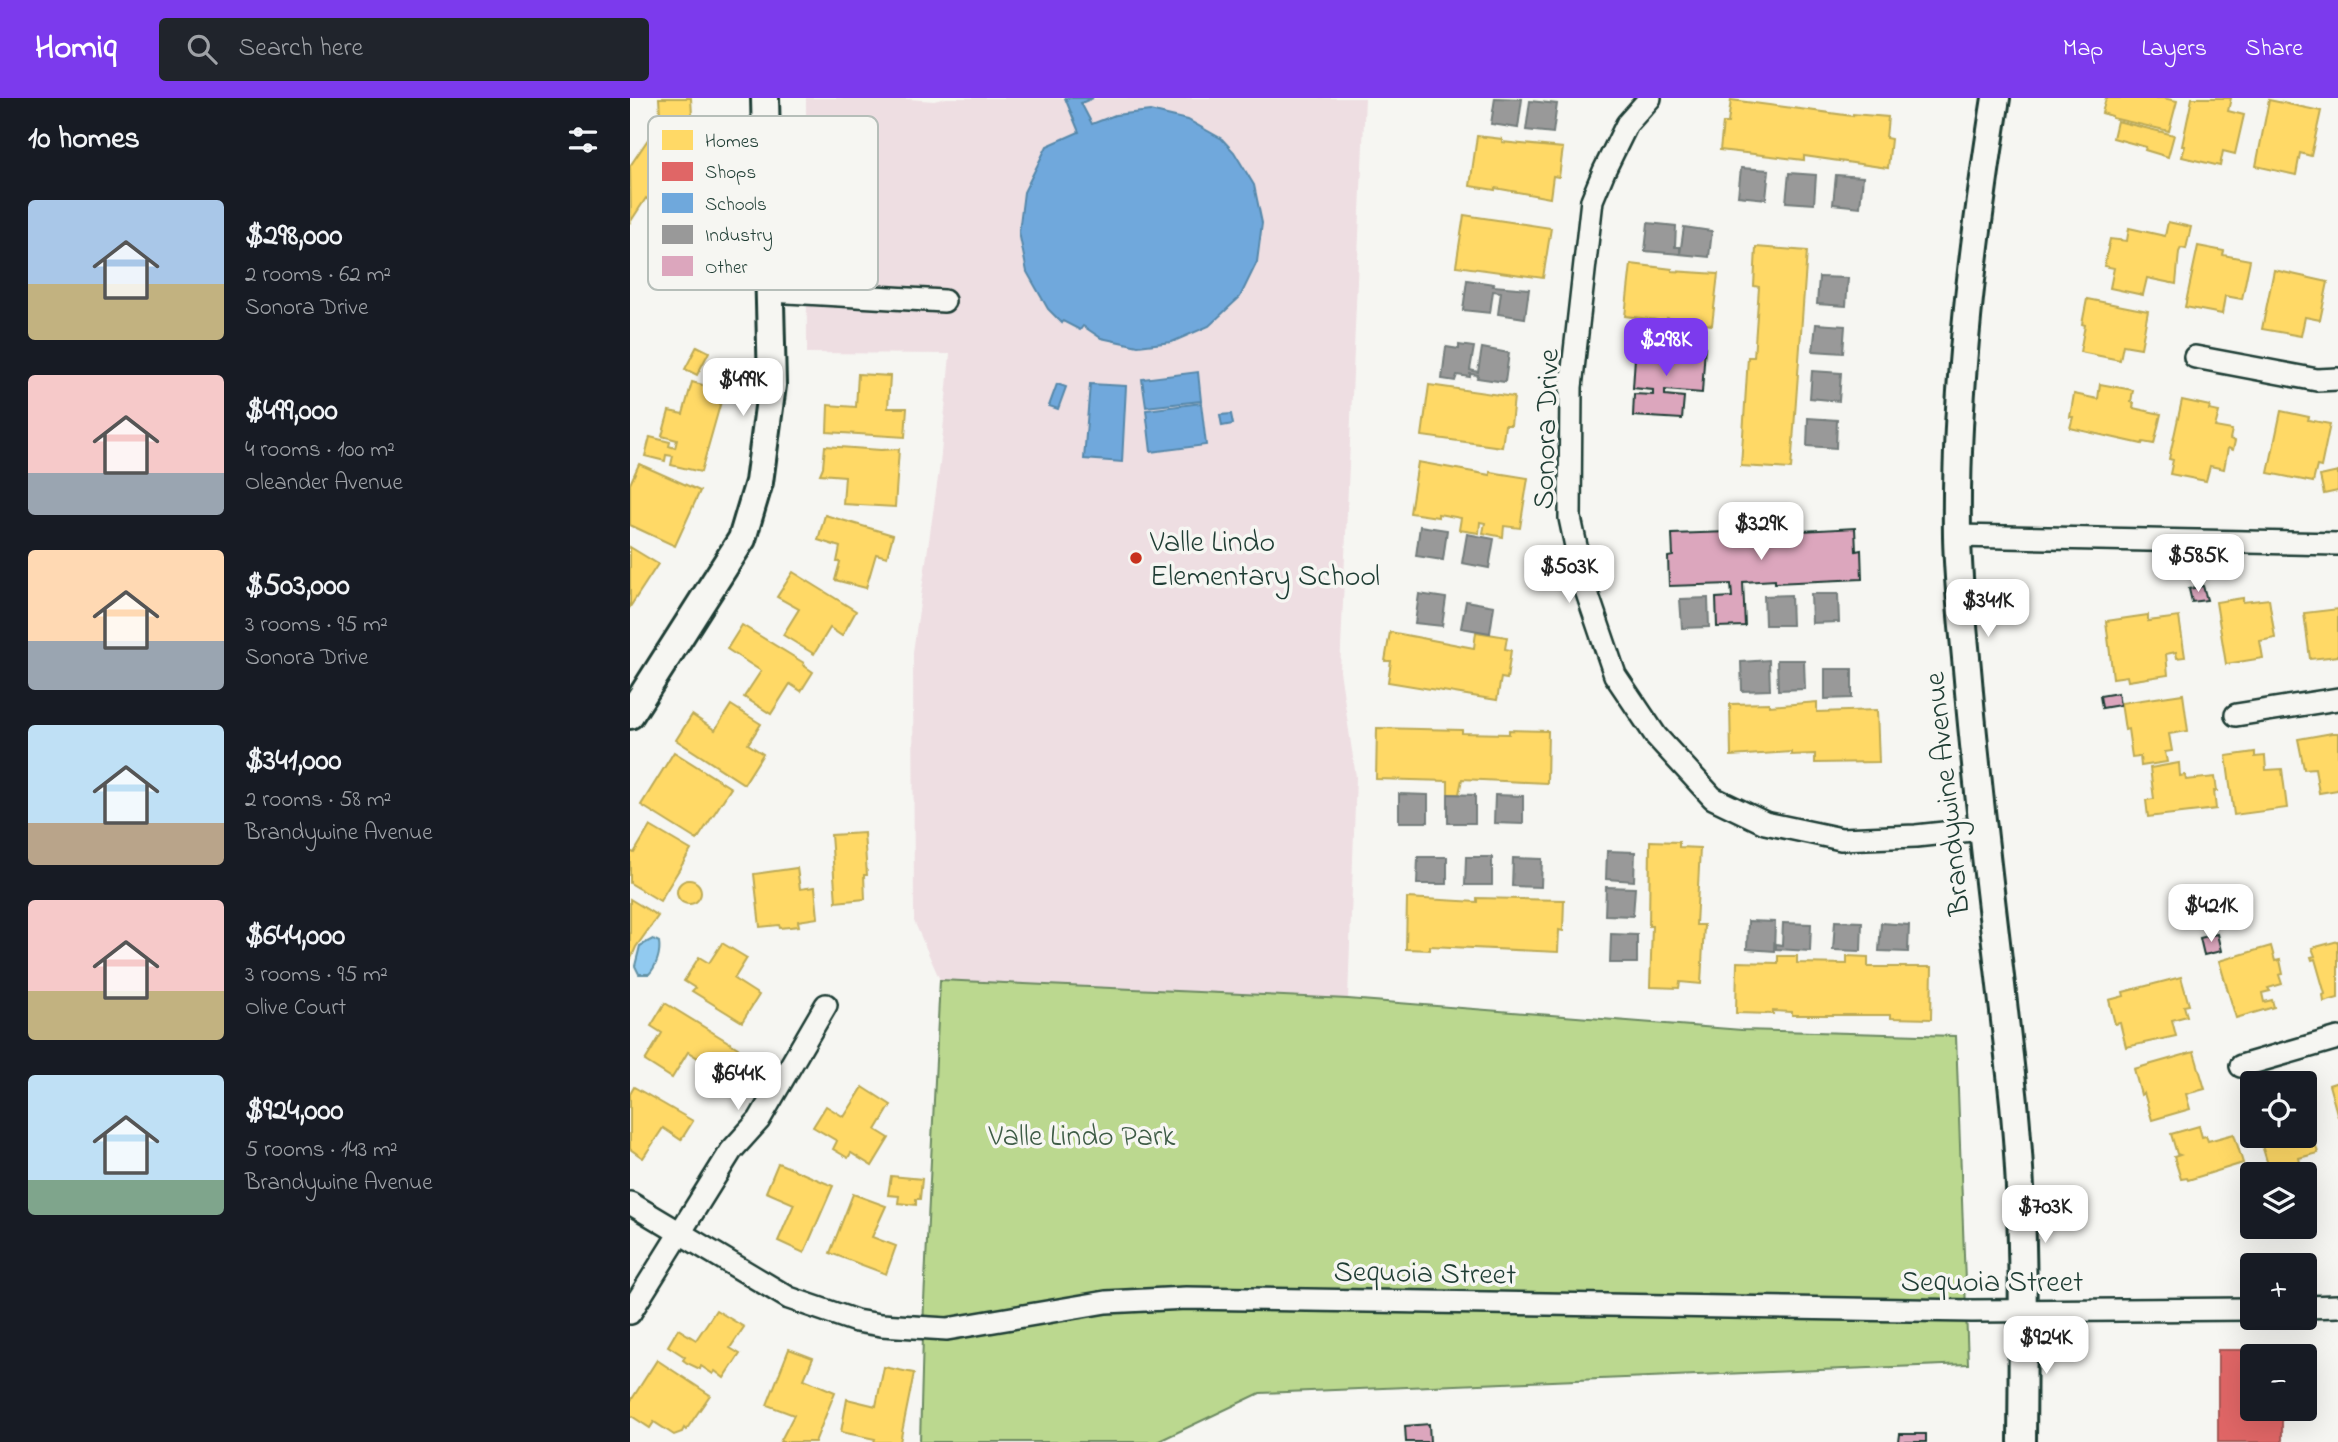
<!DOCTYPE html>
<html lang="en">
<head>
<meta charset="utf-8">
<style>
	body { margin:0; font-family:"Indie Flower",sans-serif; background:#20242c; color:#f1f3f6; height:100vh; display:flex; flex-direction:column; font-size:26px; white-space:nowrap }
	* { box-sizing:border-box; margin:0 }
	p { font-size:23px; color:#9ea1a6 }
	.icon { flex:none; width:38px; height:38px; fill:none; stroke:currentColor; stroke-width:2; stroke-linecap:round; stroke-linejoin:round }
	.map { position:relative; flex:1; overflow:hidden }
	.details { display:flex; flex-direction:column; background:#171b24; width:630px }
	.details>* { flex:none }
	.controls { position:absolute; left:1610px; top:973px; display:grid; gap:14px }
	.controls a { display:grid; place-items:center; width:77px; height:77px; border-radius:7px; background:#171b24; box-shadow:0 7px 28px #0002; font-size:35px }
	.price { position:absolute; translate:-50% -60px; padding:0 16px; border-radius:14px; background:#fff; color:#222; font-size:23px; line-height:46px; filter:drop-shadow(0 2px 4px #0008) }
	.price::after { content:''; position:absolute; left:50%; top:42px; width:21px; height:16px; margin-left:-10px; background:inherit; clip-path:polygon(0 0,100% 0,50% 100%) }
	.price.selected { background:#7c3aed; color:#fff }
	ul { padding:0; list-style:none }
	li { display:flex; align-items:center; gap:21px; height:175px; padding:0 28px }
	li span { display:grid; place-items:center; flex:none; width:196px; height:140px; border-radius:7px; color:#555 }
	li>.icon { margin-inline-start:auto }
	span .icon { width:84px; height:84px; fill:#fffc; stroke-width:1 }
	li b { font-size:30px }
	h2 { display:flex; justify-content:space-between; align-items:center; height:84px; padding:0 28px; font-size:30px }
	header { display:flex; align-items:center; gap:42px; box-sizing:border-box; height:98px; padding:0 35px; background:#7c3aed; color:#fff }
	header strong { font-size:33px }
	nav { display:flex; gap:38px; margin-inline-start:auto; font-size:24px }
	.search { width:490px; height:63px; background:#20242c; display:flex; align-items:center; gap:18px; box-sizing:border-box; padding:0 24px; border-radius:7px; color:#9ea1a6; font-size:26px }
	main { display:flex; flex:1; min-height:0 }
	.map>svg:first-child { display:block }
</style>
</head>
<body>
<header>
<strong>Homiq</strong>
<div class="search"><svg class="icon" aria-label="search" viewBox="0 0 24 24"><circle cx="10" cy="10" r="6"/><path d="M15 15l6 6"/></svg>Search here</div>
<nav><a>Map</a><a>Layers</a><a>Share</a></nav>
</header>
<main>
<section class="details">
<h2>10 homes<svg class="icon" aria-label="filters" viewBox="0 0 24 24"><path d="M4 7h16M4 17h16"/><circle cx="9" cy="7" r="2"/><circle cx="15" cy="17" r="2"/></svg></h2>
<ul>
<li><span style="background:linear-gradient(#a9c7e8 60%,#c2b280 0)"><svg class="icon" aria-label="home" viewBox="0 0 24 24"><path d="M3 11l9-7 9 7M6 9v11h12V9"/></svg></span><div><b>$298,000</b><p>2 rooms · 62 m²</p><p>Sonora Drive</p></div></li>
<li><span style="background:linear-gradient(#f6c9c9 70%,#9aa5b1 0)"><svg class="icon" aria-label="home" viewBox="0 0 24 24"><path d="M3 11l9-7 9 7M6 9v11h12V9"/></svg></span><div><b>$499,000</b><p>4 rooms · 100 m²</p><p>Oleander Avenue</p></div></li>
<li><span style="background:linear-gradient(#ffd9b3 65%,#9aa5b1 0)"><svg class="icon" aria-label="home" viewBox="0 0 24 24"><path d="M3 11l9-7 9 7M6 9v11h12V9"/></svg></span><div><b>$503,000</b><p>3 rooms · 95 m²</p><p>Sonora Drive</p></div></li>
<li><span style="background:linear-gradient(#bfe0f5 70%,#b9a48a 0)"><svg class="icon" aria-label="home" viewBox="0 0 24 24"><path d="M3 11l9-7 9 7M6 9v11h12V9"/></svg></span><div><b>$341,000</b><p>2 rooms · 58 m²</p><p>Brandywine Avenue</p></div></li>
<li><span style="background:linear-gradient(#f6c9c9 65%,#c2b280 0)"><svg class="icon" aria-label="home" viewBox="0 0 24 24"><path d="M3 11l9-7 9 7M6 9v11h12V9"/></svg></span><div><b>$644,000</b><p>3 rooms · 95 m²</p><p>Olive Court</p></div></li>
<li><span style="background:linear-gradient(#bfe0f5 75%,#7fa58c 0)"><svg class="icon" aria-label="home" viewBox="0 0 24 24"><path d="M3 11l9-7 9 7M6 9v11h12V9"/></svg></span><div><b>$924,000</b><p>5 rooms · 143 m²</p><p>Brandywine Avenue</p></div></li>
</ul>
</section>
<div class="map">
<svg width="1708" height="1344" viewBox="0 0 1708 1344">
	<rect width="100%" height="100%" fill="#f6f6f2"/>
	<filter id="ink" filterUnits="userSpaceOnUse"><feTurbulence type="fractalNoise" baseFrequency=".0143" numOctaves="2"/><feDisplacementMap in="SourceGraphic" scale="14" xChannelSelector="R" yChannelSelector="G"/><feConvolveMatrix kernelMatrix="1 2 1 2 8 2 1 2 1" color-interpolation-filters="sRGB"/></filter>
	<g filter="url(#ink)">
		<!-- built -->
		<polygon fill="#eedee2" points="176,0 267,0 304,3 316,0 735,0 710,573 726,679 718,901 310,882 284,823 283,554 310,366 320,256 177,255"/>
		<!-- green -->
		<polygon fill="#bbd88f" stroke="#6d8a62" stroke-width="2" points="310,882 718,901 1112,932 1326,938 1338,1266 630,1295 527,1344 290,1344 294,1203"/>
		<!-- water -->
		<path fill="#91caf0" stroke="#6392a5" stroke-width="2" d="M23,841L29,844C31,855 26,869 19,876H9L5,868L10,848Z"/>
		<!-- homes -->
		<g fill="#ffd966" stroke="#bcaa57" stroke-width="2">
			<polygon points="29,0 61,0 62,17 30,17"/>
			<polygon points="1476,0 1533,0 1547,3 1539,33 1482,20 1482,18 1472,15"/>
			<polygon points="1562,0 1601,0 1598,13 1614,17 1605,56 1593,53 1590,68 1552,59 1555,48 1552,48"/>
			<polygon points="1101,2 1223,18 1223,16 1258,19 1256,40 1261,41 1258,70 1174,58 1174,62 1090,52 1093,25 1098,25"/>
			<polygon points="1639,2 1691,13 1681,58 1670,55 1666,77 1626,68"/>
			<polygon points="1487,23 1544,37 1538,59 1515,52 1516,49 1483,40"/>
			<polygon points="23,34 50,52 18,102 16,100 1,123 0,68"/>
			<polygon points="847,38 872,41 872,44 933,50 929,79 923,78 920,100 865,90 865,92 840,88"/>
			<polygon points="834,117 921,130 913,180 826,168"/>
			<polygon points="1538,124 1561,129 1556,151 1551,150 1549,154 1546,186 1517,180 1513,197 1480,190 1484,170 1474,168 1480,141 1497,143 1499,130 1535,138"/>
			<polygon points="1568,148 1594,153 1593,157 1620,162 1612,201 1595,198 1592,216 1555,209"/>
			<polygon points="1126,149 1177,153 1161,371 1111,368 1118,259 1124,259 1129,189 1124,188"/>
			<polygon points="1001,166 1042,171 1042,173 1088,176 1082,227 1037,220 1037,223 995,218"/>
			<polygon points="1644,172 1698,184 1690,222 1675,219 1671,238 1632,231"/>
			<polygon points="1457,201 1518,213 1511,250 1493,247 1490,262 1450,254 1455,227 1452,226"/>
			<polygon points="67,248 79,254 67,277 55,271"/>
			<polygon points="228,276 260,278 258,310 277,310 275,339 197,334 198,307 226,309"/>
			<polygon points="62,284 94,293 71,374 41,367 43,358 36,357 35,363 15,358 20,339 40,344 39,348 45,350 47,342 32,338 39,313 53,316"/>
			<polygon points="1470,286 1503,292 1501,304 1504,305 1503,310 1531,316 1524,346 1513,344 1512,346 1440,330 1443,319 1440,319 1444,296 1468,301"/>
			<polygon points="799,287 884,299 881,327 875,327 872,349 792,338"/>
			<polygon points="1552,302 1580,308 1579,312 1589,314 1585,329 1602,332 1600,341 1605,343 1603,352 1598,350 1594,371 1580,368 1576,383 1540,376 1543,362 1539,361"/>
			<polygon points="1651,313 1679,319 1678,322 1700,326 1691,369 1687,368 1683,384 1638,375"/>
			<polygon points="195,348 251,352 269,351 265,409 213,406 215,378 190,376 193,369"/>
			<polygon points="788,364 860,377 860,374 898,380 890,430 874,428 873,439 853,435 855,425 850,424 849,435 829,432 831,420 808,416 808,419 780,415"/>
			<polygon points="9,366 70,393 45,448 0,427 0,386"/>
			<polygon points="1708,374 1708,393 1694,396 1690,378"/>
			<polygon points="195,417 263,437 257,459 246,456 236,490 205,482 210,464 207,464 210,449 188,442"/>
			<polygon points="0,449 28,466 0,509"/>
			<polygon points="163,474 226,513 212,538 200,530 184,556 153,537 169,511 147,499"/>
			<polygon points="1613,500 1613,504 1639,501 1645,540 1630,543 1633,560 1596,566 1586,504"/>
			<polygon points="1708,511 1708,558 1680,561 1674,515"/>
			<polygon points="1518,517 1518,523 1549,519 1555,559 1547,560 1546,554 1536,556 1538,577 1498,583 1497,578 1483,580 1476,523"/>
			<polygon points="112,527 174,565 173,567 183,574 171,593 160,586 141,616 114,599 131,573 97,551"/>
			<polygon points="760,534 844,550 846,534 877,539 875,551 881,552 877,581 871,580 867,602 758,584 761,563 755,563"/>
			<polygon points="1553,596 1558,633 1539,636 1542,653 1535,654 1537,664 1511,668 1510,658 1502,659 1498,631 1495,632 1491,605"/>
			<polygon points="1187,604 1187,614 1247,612 1249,664 1185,665 1185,656 1161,657 1161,654 1101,658 1100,606 1139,605 1139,608"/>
			<polygon points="101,607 131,626 118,646 133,656 114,686 46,642 62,617 85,632"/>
			<polygon points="747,630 832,632 832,635 879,636 879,632 918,633 917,685 832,681 829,696 818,696 818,683 746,681"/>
			<polygon points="1702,635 1708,635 1708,692 1689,695 1685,670 1674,671 1668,641"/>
			<polygon points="44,654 101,690 67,742 11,707"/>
			<polygon points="1625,654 1625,659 1635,658 1636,672 1652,671 1657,710 1604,717 1596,658"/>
			<polygon points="1549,665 1550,678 1555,677 1556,682 1585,679 1587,693 1584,693 1586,711 1518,719 1516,702 1524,701 1520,670"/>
			<polygon points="20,728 61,752 30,803 0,785 0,753 4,755"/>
			<polygon points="234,735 237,777 234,777 235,801 206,804 201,737"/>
			<polygon points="1020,743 1049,744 1049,749 1070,750 1066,827 1074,827 1071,886 1050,884 1049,890 1020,889 1022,828 1019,828"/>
			<polygon points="167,770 170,791 185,789 188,820 168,823 169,828 150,830 149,827 130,829 124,776"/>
			<circle cx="59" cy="794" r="12"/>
			<polygon points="777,800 847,804 847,800 934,802 933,833 929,832 928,854 800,848 800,852 776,851"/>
			<polygon points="0,801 28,818 6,849 0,863"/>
			<polygon points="1708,843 1708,900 1694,904 1693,897 1695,896 1685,861 1682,862 1681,859 1685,858 1682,850"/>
			<polygon points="92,845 117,860 104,881 129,897 112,924 62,893 65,890 54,883 69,859 79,865"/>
			<polygon points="1641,848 1645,863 1650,862 1653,876 1649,877 1652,886 1638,890 1640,893 1632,895 1634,904 1642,902 1644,909 1606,920 1589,863"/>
			<polygon points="1148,858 1167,858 1167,865 1217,866 1217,858 1238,859 1238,869 1302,869 1301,921 1261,920 1261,917 1162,917 1162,914 1143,913 1143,916 1106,915 1107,864 1148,865"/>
			<polygon points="1551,879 1559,907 1554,908 1557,918 1542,922 1546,938 1496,949 1490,925 1485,926 1479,902 1494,898 1493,894"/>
			<polygon points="35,905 108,950 92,975 58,954 42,980 15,963 32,935 21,928"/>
			<polygon points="1564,954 1575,991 1556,996 1560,1011 1522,1022 1514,995 1511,997 1504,971"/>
			<polygon points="1708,984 1708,1019 1699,987"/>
			<polygon points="4,989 63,1023 51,1042 33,1030 13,1060 0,1051 0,996"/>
			<polygon points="233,989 261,1007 246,1032 259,1040 242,1068 221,1055 218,1060 203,1051 207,1043 183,1029 196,1008 214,1019"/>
			<polygon points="1678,1017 1688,1055 1669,1060 1673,1076 1641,1076 1629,1038 1675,1038 1675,1018"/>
			<polygon points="1569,1028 1572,1039 1576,1038 1578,1043 1604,1036 1613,1065 1558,1082 1557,1080 1551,1081 1544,1059 1550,1057 1547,1056 1541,1036"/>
			<polygon points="148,1065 203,1088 174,1155 148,1143 164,1106 136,1094"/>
			<polygon points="261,1078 292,1081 290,1101 286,1101 286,1107 268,1105 269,1098 258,1097"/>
			<polygon points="223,1096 256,1108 242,1139 266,1148 256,1176 200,1155"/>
			<polygon points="86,1212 114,1229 100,1250 110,1256 94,1280 85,1273 83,1276 71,1268 70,1271 57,1265 53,1262 55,1259 38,1248 48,1231 66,1242"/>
			<polygon points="159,1251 183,1260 174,1281 205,1294 185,1344 150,1344 164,1317 137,1307"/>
			<polygon points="27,1262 80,1297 56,1332 54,1330 52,1334 44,1337 24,1324 20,1330 0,1317 0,1304"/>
			<polygon points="254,1269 284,1275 270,1344 244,1344 245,1341 211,1334 217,1301 246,1308"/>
		</g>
		<!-- shops -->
		<polygon fill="#e06666" stroke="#a65a57" stroke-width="2" points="1588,1252 1621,1252 1622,1311 1652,1311 1652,1344 1588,1344"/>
		<!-- schools -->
		<g fill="#6fa8dc" stroke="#5788aa" stroke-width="2">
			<polygon points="435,0 463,0 451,5 462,26 485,17 520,13 558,22 592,41 604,54 624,87 632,125 627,164 610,199 579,228 542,244 508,248 471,240 453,228 450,232 433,223 432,225 418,211 397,174 389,134 394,94 417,48 449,34"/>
			<polygon points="568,274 571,303 516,309 512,281"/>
			<polygon points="427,286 436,289 428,311 419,308"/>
			<polygon points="460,286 496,288 492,364 454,361"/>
			<polygon points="571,305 576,347 521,354 516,312"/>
			<polygon points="601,316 603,326 592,328 590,317"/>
		</g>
		<!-- industry -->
		<g fill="#999" stroke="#747d7b" stroke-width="2">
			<polygon points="865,0 892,1 888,30 861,26"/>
			<polygon points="900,3 927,6 923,35 896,32"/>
			<polygon points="1111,70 1139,72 1136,101 1108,98"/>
			<polygon points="1159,75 1186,77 1184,106 1156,104"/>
			<polygon points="1206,77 1233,79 1230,109 1203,106"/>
			<polygon points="1018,125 1046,128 1045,149 1050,149 1050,156 1015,153"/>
			<polygon points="1054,129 1082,133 1079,159 1050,156"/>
			<polygon points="1189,179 1218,180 1216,208 1187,206"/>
			<polygon points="837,182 864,186 863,188 899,191 895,220 868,216 871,194 863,193 860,215 833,212"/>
			<polygon points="1186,226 1215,228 1213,255 1183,253"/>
			<polygon points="829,247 844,249 840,272 848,274 852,250 879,255 875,284 847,280 848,277 840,276 840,279 827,277 825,283 812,281 816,249 829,251"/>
			<polygon points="1182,273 1211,275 1209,303 1180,300"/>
			<polygon points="1178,320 1207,322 1206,350 1177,348"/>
			<polygon points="790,428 817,432 813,462 786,458"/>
			<polygon points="837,436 864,441 859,470 832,465"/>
			<polygon points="789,496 816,500 812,528 785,525"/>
			<polygon points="1181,496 1208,496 1209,524 1182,525"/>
			<polygon points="1161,497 1162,527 1135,527 1134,498"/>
			<polygon points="1078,500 1079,529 1052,530 1050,501"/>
			<polygon points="836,503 864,508 860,535 831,530"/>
			<polygon points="1139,562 1140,592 1112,593 1111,564"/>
			<polygon points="1147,562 1174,562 1175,591 1148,592"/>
			<polygon points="1195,571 1222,571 1222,600 1195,601"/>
			<polygon points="769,696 798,697 798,724 769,724"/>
			<polygon points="818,696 845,697 845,725 818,725"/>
			<polygon points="865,697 893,698 893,726 864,725"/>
			<polygon points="977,753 1005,754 1004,783 976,781"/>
			<polygon points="788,759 817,759 817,786 787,786"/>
			<polygon points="836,759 862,759 862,787 835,787"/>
			<polygon points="883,760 912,761 911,789 882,788"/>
			<polygon points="976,789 1005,790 1003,818 975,817"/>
			<polygon points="1118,823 1145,824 1144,853 1117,851"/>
			<polygon points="1205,823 1232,824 1231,853 1203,852"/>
			<polygon points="1153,825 1181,826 1180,853 1146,851 1146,846 1152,847"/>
			<polygon points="1251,825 1279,827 1278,854 1249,853"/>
			<polygon points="981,836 1007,837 1007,865 980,865"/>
		</g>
		<!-- building -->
		<g fill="#dca6bd" stroke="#1f3d34" stroke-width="2">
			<polygon points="1006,244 1075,249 1072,295 1035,292 1035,297 1054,299 1052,321 1003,318 1004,296 1023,297 1023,292 1003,290"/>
			<polygon points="1225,430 1226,453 1231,452 1232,481 1145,485 1145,482 1113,484 1115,528 1087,529 1086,500 1102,499 1101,486 1039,488 1038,459 1043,458 1042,436 1098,434 1098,437"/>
			<polygon points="1573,488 1577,502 1562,504 1559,491"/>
			<polygon points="1488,595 1490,607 1472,610 1470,598"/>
			<polygon points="1587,836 1591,853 1574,857 1570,840"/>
			<polygon points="799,1326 800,1344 776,1344 775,1328"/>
			<polygon points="1270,1336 1296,1336 1296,1344 1269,1344"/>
		</g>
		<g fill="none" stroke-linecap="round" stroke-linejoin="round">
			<defs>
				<g id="minor">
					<polyline points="1020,0 997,26 974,73 962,102 941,289 940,420 954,486 985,577 1026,638 1083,700 1135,725 1211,741 1286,738 1351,731"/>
					<polyline points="140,193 314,203"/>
					<polyline points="1565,259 1687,282 1708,281"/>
					<polyline points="1327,438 1708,446"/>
					<polyline points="1606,617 1708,601"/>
					<polyline points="1611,968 1708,940"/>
					<polyline points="0,1105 159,1200 226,1223 251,1227 317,1231 476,1204 556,1200 1342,1213 1622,1211"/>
					<polyline points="1675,1209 1708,1208"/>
					<polyline points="0,1215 101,1053 129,1022 196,907"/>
				</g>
				<g id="tertiary">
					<path d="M1366,0C1343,146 1325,291 1327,438C1328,491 1335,542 1339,594C1351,731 1370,868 1384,1005C1395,1118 1393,1231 1392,1344"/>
					<polyline points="0,617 112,441 129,384 142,287 135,0"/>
				</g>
			</defs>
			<!-- minor casing -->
			<use href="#minor" stroke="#1f3d34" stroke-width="26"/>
			<!-- tertiary casing -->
			<use href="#tertiary" stroke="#1f3d34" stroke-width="32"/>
			<!-- minor -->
			<use href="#minor" stroke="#f6f6f2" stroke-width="21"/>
			<!-- tertiary -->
			<use href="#tertiary" stroke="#f6f6f2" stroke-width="26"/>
		</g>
	</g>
	<!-- markers -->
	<circle fill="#c8321e" stroke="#f6f6f2" stroke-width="2.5" cx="506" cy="460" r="7"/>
	<g text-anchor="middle" stroke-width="7" stroke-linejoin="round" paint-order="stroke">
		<!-- street labels -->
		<g font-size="30" fill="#1f3d34" stroke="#f6f6f2">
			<text transform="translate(915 331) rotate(-88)" y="10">Sonora Drive</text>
			<text transform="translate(1316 696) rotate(-96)" y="10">Brandywine Avenue</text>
			<text transform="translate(795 1174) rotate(1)" y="10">Sequoia Street</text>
			<text x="1362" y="1193">Sequoia Street</text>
		</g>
		<!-- poi labels -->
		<g font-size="30" fill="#1f3d34" stroke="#f6f6f2" text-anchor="start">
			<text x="520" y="453">Valle Lindo<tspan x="520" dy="34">Elementary School</tspan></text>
		</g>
		<!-- park labels -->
		<g font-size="30" fill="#3e5c46" stroke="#f6f6f2">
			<text x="452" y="1047">Valle Lindo Park</text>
		</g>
	</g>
	<!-- legend -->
	<rect x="18" y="18" width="230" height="174" rx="10" fill="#f6f6f2" stroke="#b6beb9" stroke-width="2"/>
	<rect x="32" y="32" width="31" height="20" fill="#ffd966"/>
	<rect x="32" y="64" width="31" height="19" fill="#e06666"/>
	<rect x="32" y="95" width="31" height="20" fill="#6fa8dc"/>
	<rect x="32" y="127" width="31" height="19" fill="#999"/>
	<rect x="32" y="158" width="31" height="20" fill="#dca6bd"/>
	<g font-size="19" fill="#1f3d34">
		<text x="75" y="49">Homes</text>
		<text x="75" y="80">Shops</text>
		<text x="75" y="112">Schools</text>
		<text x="75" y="143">Industry</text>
		<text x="75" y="175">Other</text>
	</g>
</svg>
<div class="controls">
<a><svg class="icon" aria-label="locate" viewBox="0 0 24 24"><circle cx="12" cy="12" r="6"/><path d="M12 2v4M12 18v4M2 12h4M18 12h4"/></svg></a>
<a><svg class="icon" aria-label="layers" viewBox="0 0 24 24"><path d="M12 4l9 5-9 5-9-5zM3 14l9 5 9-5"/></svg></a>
<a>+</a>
<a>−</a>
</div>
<b class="price selected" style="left:1036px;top:280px">$298K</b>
<b class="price" style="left:113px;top:320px">$499K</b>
<b class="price" style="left:1131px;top:464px">$329K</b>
<b class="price" style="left:1568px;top:496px">$585K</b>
<b class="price" style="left:939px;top:507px">$503K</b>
<b class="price" style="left:1358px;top:541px">$341K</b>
<b class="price" style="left:1581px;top:846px">$421K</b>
<b class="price" style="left:108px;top:1014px">$644K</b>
<b class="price" style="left:1415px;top:1147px">$703K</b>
<b class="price" style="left:1416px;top:1278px">$924K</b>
</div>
</main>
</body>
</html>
